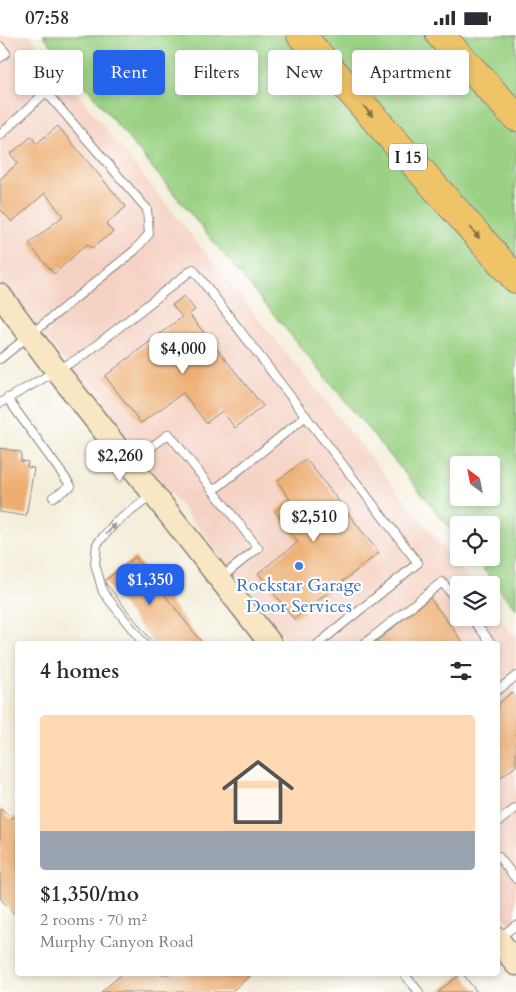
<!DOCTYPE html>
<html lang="en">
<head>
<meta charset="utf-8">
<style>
	body { margin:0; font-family:Cardo,serif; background:#f2f2f3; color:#2b2b33; height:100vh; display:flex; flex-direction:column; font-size:19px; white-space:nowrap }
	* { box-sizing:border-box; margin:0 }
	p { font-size:16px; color:#7c7c81 }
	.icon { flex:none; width:28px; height:28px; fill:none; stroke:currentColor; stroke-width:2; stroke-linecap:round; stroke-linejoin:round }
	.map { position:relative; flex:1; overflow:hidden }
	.drawer { position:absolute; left:15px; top:606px; width:485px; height:335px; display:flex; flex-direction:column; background:#fff; border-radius:5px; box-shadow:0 2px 8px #0003 }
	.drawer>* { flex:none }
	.guide { position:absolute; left:15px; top:15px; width:486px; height:45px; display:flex; gap:10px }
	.needle { width:32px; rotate:328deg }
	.buttons { position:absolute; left:450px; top:421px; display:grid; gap:10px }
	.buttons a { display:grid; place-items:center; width:50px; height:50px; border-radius:5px; background:#fff; box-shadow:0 2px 8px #0003; font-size:25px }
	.price { position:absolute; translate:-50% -42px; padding:0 11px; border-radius:10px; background:#fff; color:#222; font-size:16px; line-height:32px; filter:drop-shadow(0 1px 2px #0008) }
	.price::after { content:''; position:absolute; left:50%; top:30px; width:15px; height:11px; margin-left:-8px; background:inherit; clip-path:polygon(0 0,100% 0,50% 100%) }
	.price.selected { background:#2563eb; color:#fff }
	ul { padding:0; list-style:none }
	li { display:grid; align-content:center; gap:10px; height:265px; padding:0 25px }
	li span { display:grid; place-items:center; height:155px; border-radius:5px; color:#555 }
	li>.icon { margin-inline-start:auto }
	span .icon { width:90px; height:90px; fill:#fffc; stroke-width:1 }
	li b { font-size:21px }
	h2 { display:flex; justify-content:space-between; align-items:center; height:60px; padding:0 25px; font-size:21px }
	.chip { padding:0 18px; border-radius:5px; background:#fff; box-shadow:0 2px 8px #0003; font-size:18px; line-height:45px }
	.chip.selected { background:#2563eb; color:#fff }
	.status { display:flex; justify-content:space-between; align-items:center; height:35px; padding:0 25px; background:#fff; direction:ltr }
	.status svg { height:14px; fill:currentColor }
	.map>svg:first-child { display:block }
</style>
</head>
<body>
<div class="status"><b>07:58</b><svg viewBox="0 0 49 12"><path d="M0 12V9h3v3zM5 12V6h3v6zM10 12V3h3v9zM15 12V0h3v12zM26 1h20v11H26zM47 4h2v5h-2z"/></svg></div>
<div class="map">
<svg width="516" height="957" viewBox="0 0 516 957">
	<rect width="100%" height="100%" fill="#fff"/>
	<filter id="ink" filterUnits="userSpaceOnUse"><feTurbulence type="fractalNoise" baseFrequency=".02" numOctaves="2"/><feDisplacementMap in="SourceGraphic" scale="10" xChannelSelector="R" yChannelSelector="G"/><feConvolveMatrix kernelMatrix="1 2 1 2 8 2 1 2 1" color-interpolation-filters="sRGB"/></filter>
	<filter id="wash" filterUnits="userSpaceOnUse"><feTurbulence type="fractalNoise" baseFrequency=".0096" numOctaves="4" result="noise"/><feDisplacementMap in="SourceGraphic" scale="20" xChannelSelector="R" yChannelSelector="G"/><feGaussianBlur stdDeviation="1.12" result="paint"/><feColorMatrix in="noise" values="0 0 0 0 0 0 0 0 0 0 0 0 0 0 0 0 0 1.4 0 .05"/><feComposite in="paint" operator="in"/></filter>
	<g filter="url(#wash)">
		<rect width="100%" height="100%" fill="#f4eedb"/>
		<!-- built -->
		<polygon fill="#f5d2c3" points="0,0 30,0 473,550 459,550 459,582 491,582 491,573 516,603 516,898 498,874 498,609 289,609 134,411 0,246"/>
		<!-- green -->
		<path fill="#9ad183" stroke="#5b7650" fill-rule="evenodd" d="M43,0H516V574L474,523L491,522V490H459V504ZM459,430H491V462H459Z"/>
		<g id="blocks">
			<!-- building -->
			<g fill="#edad71">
				<polygon points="58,91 126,172 106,189 113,197 92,213 87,209 54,239 29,209 63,181 45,158 12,187 0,174 0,144 18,128 10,119 32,101 36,109"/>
				<polygon points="184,261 195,275 189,279 263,371 235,393 222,376 206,388 183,358 141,388 105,341 182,282 172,270"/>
				<polygon points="0,413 21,417 21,426 28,427 27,432 34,433 26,481 0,477"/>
				<polygon points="306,424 379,518 294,584 258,538 298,507 275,476 290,464 277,446"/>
				<polygon points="135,522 203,609 154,609 104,546"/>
				<polygon points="430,563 464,609 373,609"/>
				<polygon points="512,657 516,663 516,731 498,745 498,669"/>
				<polygon points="1,774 11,784 15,781 18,784 18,883 0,863 0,775"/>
				<polygon points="122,939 252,939 231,957 101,957"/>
				<polygon points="461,939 463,939 477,957 438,957"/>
			</g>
		</g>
	</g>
	<g filter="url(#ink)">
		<use href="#blocks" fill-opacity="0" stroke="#88857c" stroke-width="1"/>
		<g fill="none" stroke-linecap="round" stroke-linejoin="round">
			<defs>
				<g id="lane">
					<polyline points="0,11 6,18 0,23"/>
					<polyline points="0,100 46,57 147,174 149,199 134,216 0,324"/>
					<polyline points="7,363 71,451 53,462"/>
					<polyline points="0,368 84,320 193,234 418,528 318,609"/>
					<polyline points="131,427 169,399 258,513 222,542"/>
					<polyline points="213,456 306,381"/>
					<polyline points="471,582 492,609"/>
					<polyline points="144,609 103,557 95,529 97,509 115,488 151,461"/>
					<polyline points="364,609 442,547 459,568"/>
					<polyline points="498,655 516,641"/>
					<polyline points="498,787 516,773"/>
					<polyline points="498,821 516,844"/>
					<polyline points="499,903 516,890"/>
					<polyline points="404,939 419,957"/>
				</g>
				<g id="secondary">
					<polyline points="0,260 50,327 271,609"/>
					<polyline points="498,904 516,929"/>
				</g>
				<g id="highway">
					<polyline points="301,0 516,244"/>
					<polyline points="440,0 516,82"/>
				</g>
			</defs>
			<!-- lane casing -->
			<use href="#lane" stroke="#88857c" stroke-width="10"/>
			<!-- secondary casing -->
			<use href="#secondary" stroke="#88857c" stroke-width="25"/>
			<!-- highway casing -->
			<use href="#highway" stroke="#88857c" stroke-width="30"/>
			<!-- lane -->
			<use href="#lane" stroke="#fff" stroke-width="8"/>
			<!-- secondary -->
			<use href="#secondary" stroke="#f9e7c3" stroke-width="22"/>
			<!-- highway -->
			<use href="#highway" stroke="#efc469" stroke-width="28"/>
		</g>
		<!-- one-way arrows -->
		<defs><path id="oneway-solid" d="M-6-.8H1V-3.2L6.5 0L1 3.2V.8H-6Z" transform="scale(1.25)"/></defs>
		<g fill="#867042">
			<use href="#oneway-solid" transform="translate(368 76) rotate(49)"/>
			<use href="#oneway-solid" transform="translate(475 198) rotate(49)"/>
		</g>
		<use fill="#999" href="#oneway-solid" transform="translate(111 494) rotate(-47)"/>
	</g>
	<!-- markers -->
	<circle fill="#3f7fe0" stroke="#fff" stroke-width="2" cx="299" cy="531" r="5"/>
	<g text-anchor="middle" stroke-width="4.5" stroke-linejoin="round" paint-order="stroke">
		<!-- shield labels -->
		<rect fill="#fff" stroke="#606060" stroke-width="1" x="389" y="108.5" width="38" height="27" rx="4"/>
		<g font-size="16" font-weight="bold" fill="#1c1c1c">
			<text x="408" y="128">I 15</text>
		</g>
		<!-- shop labels -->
		<g font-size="18" fill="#366cbe" stroke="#fff">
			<text x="299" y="556">Rockstar Garage<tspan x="299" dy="21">Door Services</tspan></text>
		</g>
	</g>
</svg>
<div class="buttons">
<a><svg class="needle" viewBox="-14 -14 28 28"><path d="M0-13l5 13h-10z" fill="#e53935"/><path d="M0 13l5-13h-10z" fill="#7c7c81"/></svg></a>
<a><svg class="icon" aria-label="locate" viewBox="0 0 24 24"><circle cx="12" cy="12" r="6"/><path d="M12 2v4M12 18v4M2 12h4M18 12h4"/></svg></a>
<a><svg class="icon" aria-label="layers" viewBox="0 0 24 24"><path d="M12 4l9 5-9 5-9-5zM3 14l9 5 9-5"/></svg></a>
</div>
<b class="price" style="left:183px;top:340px">$4,000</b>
<b class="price" style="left:120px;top:447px">$2,260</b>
<b class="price" style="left:314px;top:508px">$2,510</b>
<b class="price selected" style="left:150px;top:571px">$1,350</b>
<div class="guide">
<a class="chip">Buy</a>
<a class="chip selected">Rent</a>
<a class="chip">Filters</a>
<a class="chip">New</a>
<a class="chip">Apartment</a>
</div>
<section class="drawer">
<h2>4 homes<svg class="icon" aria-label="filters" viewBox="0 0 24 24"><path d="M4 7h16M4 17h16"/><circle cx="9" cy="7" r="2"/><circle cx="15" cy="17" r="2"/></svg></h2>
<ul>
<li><span style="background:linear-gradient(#ffd9b3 75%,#9aa5b1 0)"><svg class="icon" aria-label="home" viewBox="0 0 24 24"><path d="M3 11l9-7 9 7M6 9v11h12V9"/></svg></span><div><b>$1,350/mo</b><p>2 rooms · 70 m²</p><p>Murphy Canyon Road</p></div></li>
</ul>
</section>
</div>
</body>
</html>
